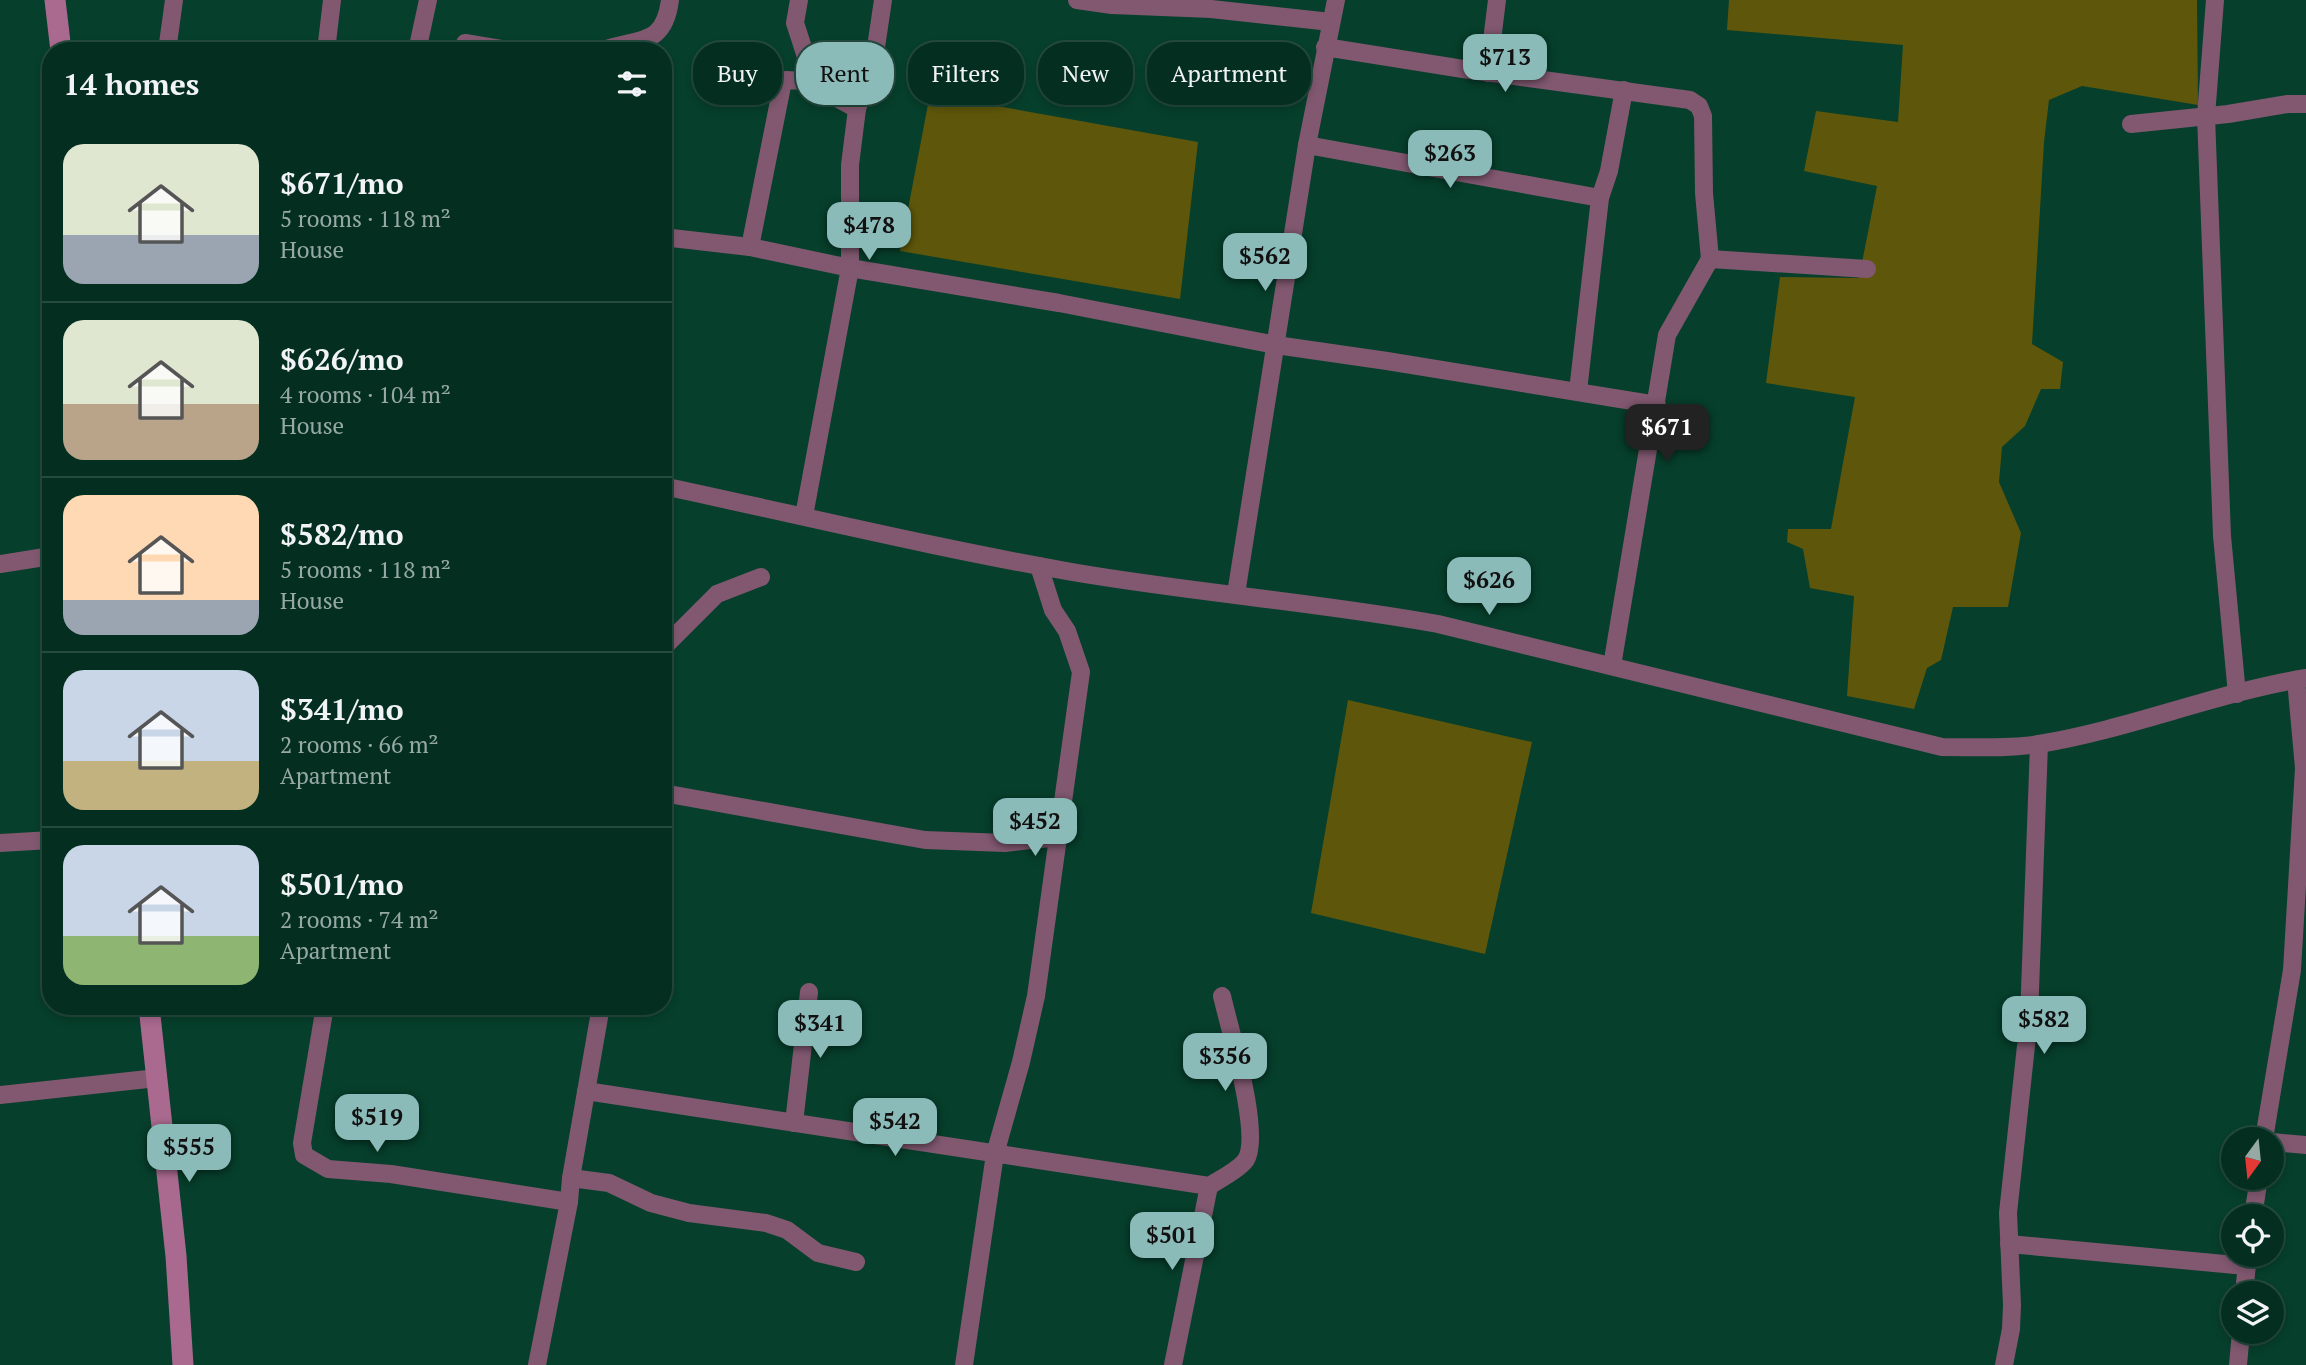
<!DOCTYPE html>
<html lang="en">
<head>
<meta charset="utf-8">
<style>
	body { margin:0; font-family:"PT Serif",serif; background:#123b2d; color:#f1f3f6; height:100vh; display:flex; flex-direction:column; font-size:26px; white-space:nowrap }
	* { box-sizing:border-box; margin:0 }
	p { font-size:23px; color:#97a9a5 }
	.icon { flex:none; width:38px; height:38px; fill:none; stroke:currentColor; stroke-width:2; stroke-linecap:round; stroke-linejoin:round }
	.map { position:relative; flex:1; overflow:hidden }
	.drawer { position:absolute; left:42px; top:42px; width:630px; height:973px; display:flex; flex-direction:column; background:#042f20; border-radius:28px; box-shadow:0 4px 10px #0003,0 0 0 2px #254a3e }
	.drawer>* { flex:none }
	.hud { position:absolute; left:693px; top:42px; width:665px; height:63px; display:flex; gap:14px }
	.needle { width:46px; rotate:195deg }
	.fabs { position:absolute; left:2221px; top:1127px; display:grid; gap:14px }
	.fabs a { display:grid; place-items:center; width:63px; height:63px; border-radius:50%; background:#042f20; box-shadow:0 4px 10px #0003,0 0 0 2px #254a3e; font-size:35px }
	.price { position:absolute; translate:-50% -60px; padding:0 16px; border-radius:14px; background:#8bbbb9; color:#111; font-size:23px; line-height:46px; filter:drop-shadow(0 2px 4px #0008) }
	.price::after { content:''; position:absolute; left:50%; top:42px; width:21px; height:16px; margin-left:-10px; background:inherit; clip-path:polygon(0 0,100% 0,50% 100%) }
	.price.active { background:#222; color:#fff }
	ul { padding:0; list-style:none }
	li { display:flex; align-items:center; gap:21px; height:175px; padding:0 21px }
	li+li { border-top:2px solid #254a3e }
	li span { display:grid; place-items:center; flex:none; width:196px; height:140px; border-radius:21px; color:#555 }
	li>.icon { margin-inline-start:auto }
	span .icon { width:84px; height:84px; fill:#fffc; stroke-width:1 }
	li b { font-size:30px }
	h2 { display:flex; justify-content:space-between; align-items:center; height:84px; padding:0 21px; font-size:30px }
	.chip { padding:0 24px; border-radius:28px; background:#042f20; box-shadow:0 4px 10px #0003,0 0 0 2px #254a3e; font-size:24px; line-height:63px }
	.chip.active { background:#8bbbb9; color:#111 }
	.map>svg:first-child { display:block }
</style>
</head>
<body>
<div class="map">
<svg width="2306" height="1365" viewBox="0 0 2306 1365">
	<rect width="100%" height="100%" fill="#063f2b"/>
	<!-- green -->
	<g fill="#5e570b">
		<polygon points="1729,0 2197,0 2198,105 2082,86 2049,100 2044,142 2032,344 2063,362 2060,389 2041,389 2025,426 2002,447 1999,482 2021,533 2008,607 1953,607 1941,660 1927,668 1914,709 1847,696 1854,596 1810,588 1803,549 1787,542 1788,529 1831,529 1855,397 1766,383 1780,277 1859,278 1877,186 1804,171 1816,111 1898,122 1903,45 1727,30"/>
		<polygon points="930,94 1198,142 1180,299 900,251"/>
		<polygon points="1348,700 1532,742 1485,954 1311,913"/>
	</g>
	<g fill="none" stroke-linecap="round" stroke-linejoin="round">
		<!-- street -->
		<g stroke="#815870" stroke-width="18">
			<polyline points="799,0 795,23 808,63 806,81"/>
			<polyline points="1077,0 1112,5 1211,9 1331,22"/>
			<polyline points="2215,0 2206,116 2222,536 2237,694"/>
			<polyline points="465,43 514,51"/>
			<polyline points="1325,47 1463,69 1690,100 1699,106 1703,116 1704,193 1710,259 1867,269"/>
			<polyline points="167,51 174,0"/>
			<polyline points="326,51 332,0"/>
			<polyline points="417,51 428,0"/>
			<path d="M601,51C638,37 664,48 670,0"/>
			<polyline points="1488,73 1497,0"/>
			<polyline points="2131,124 2228,114 2288,104 2306,104"/>
			<polyline points="1307,145 1600,198"/>
			<polyline points="663,237 750,247 850,268 1059,303 1276,345 1387,361 1657,405"/>
			<polyline points="750,247 782,86 786,80 806,81 857,109"/>
			<polyline points="1578,391 1600,198 1609,171 1624,90"/>
			<path d="M663,486C799,515 935,548 1072,572C1194,593 1317,602 1438,624L1942,747C1974,747 2007,749 2039,744C2130,729 2215,693 2306,678"/>
			<polyline points="804,516 850,268 850,165 857,109 875,54 883,0"/>
			<polyline points="0,564 51,556"/>
			<polyline points="1236,594 1307,145 1336,0"/>
			<polyline points="663,648 717,594 761,577"/>
			<polyline points="1612,666 1667,335 1710,259"/>
			<polyline points="663,793 925,840 1005,843 1059,837"/>
			<polyline points="0,843 51,840"/>
			<polyline points="325,1006 302,1143 304,1155 328,1169 391,1174 569,1202"/>
			<path d="M586,1091L1209,1186C1220,1179 1237,1171 1245,1161C1263,1138 1229,1027 1222,996"/>
			<polyline points="0,1095 157,1078"/>
			<polyline points="794,1123 809,992"/>
			<polyline points="2264,1139 2292,970 2304,768 2296,680"/>
			<polyline points="2272,1142 2306,1145"/>
			<polyline points="571,1178 609,1183 651,1203 689,1213 766,1223 787,1230 818,1253 856,1262"/>
			<polyline points="2253,1216 2259,1178"/>
			<polyline points="2009,1244 2246,1266"/>
			<polyline points="2244,1293 2248,1255"/>
			<polyline points="537,1365 569,1202 571,1178 601,1006"/>
			<polyline points="964,1365 995,1154 1021,1062 1036,996 1081,672 1067,631 1053,610 1039,566"/>
			<polyline points="1173,1365 1209,1186"/>
			<polyline points="2004,1365 2011,1329 2012,1305 2008,1213 2029,1018 2039,744"/>
			<polyline points="2238,1365 2241,1332"/>
		</g>
		<!-- secondary -->
		<g stroke="#aa6a90" stroke-width="21">
			<polyline points="55,0 61,51"/>
			<polyline points="149,1006 176,1256 183,1365"/>
		</g>
	</g>
</svg>
<div class="fabs">
<a><svg class="needle" viewBox="-14 -14 28 28"><path d="M0-13l5 13h-10z" fill="#e53935"/><path d="M0 13l5-13h-10z" fill="#97a9a5"/></svg></a>
<a><svg class="icon" aria-label="locate" viewBox="0 0 24 24"><circle cx="12" cy="12" r="6"/><path d="M12 2v4M12 18v4M2 12h4M18 12h4"/></svg></a>
<a><svg class="icon" aria-label="layers" viewBox="0 0 24 24"><path d="M12 4l9 5-9 5-9-5zM3 14l9 5 9-5"/></svg></a>
</div>
<b class="price" style="left:1505px;top:94px">$713</b>
<b class="price" style="left:1450px;top:190px">$263</b>
<b class="price" style="left:869px;top:262px">$478</b>
<b class="price" style="left:1265px;top:293px">$562</b>
<b class="price active" style="left:1667px;top:464px">$671</b>
<b class="price" style="left:1489px;top:617px">$626</b>
<b class="price" style="left:1035px;top:858px">$452</b>
<b class="price" style="left:2044px;top:1056px">$582</b>
<b class="price" style="left:820px;top:1060px">$341</b>
<b class="price" style="left:1225px;top:1093px">$356</b>
<b class="price" style="left:377px;top:1154px">$519</b>
<b class="price" style="left:895px;top:1158px">$542</b>
<b class="price" style="left:189px;top:1184px">$555</b>
<b class="price" style="left:1172px;top:1272px">$501</b>
<div class="hud">
<a class="chip">Buy</a>
<a class="chip active">Rent</a>
<a class="chip">Filters</a>
<a class="chip">New</a>
<a class="chip">Apartment</a>
</div>
<section class="drawer">
<h2>14 homes<svg class="icon" aria-label="filters" viewBox="0 0 24 24"><path d="M4 7h16M4 17h16"/><circle cx="9" cy="7" r="2"/><circle cx="15" cy="17" r="2"/></svg></h2>
<ul>
<li><span style="background:linear-gradient(#dfe7d0 65%,#9aa5b1 0)"><svg class="icon" aria-label="home" viewBox="0 0 24 24"><path d="M3 11l9-7 9 7M6 9v11h12V9"/></svg></span><div><b>$671/mo</b><p>5 rooms · 118 m²</p><p>House</p></div></li>
<li><span style="background:linear-gradient(#dfe7d0 60%,#b9a48a 0)"><svg class="icon" aria-label="home" viewBox="0 0 24 24"><path d="M3 11l9-7 9 7M6 9v11h12V9"/></svg></span><div><b>$626/mo</b><p>4 rooms · 104 m²</p><p>House</p></div></li>
<li><span style="background:linear-gradient(#ffd9b3 75%,#9aa5b1 0)"><svg class="icon" aria-label="home" viewBox="0 0 24 24"><path d="M3 11l9-7 9 7M6 9v11h12V9"/></svg></span><div><b>$582/mo</b><p>5 rooms · 118 m²</p><p>House</p></div></li>
<li><span style="background:linear-gradient(#c9d6e8 65%,#c2b280 0)"><svg class="icon" aria-label="home" viewBox="0 0 24 24"><path d="M3 11l9-7 9 7M6 9v11h12V9"/></svg></span><div><b>$341/mo</b><p>2 rooms · 66 m²</p><p>Apartment</p></div></li>
<li><span style="background:linear-gradient(#c9d6e8 65%,#8fb573 0)"><svg class="icon" aria-label="home" viewBox="0 0 24 24"><path d="M3 11l9-7 9 7M6 9v11h12V9"/></svg></span><div><b>$501/mo</b><p>2 rooms · 74 m²</p><p>Apartment</p></div></li>
</ul>
</section>
</div>
</body>
</html>
